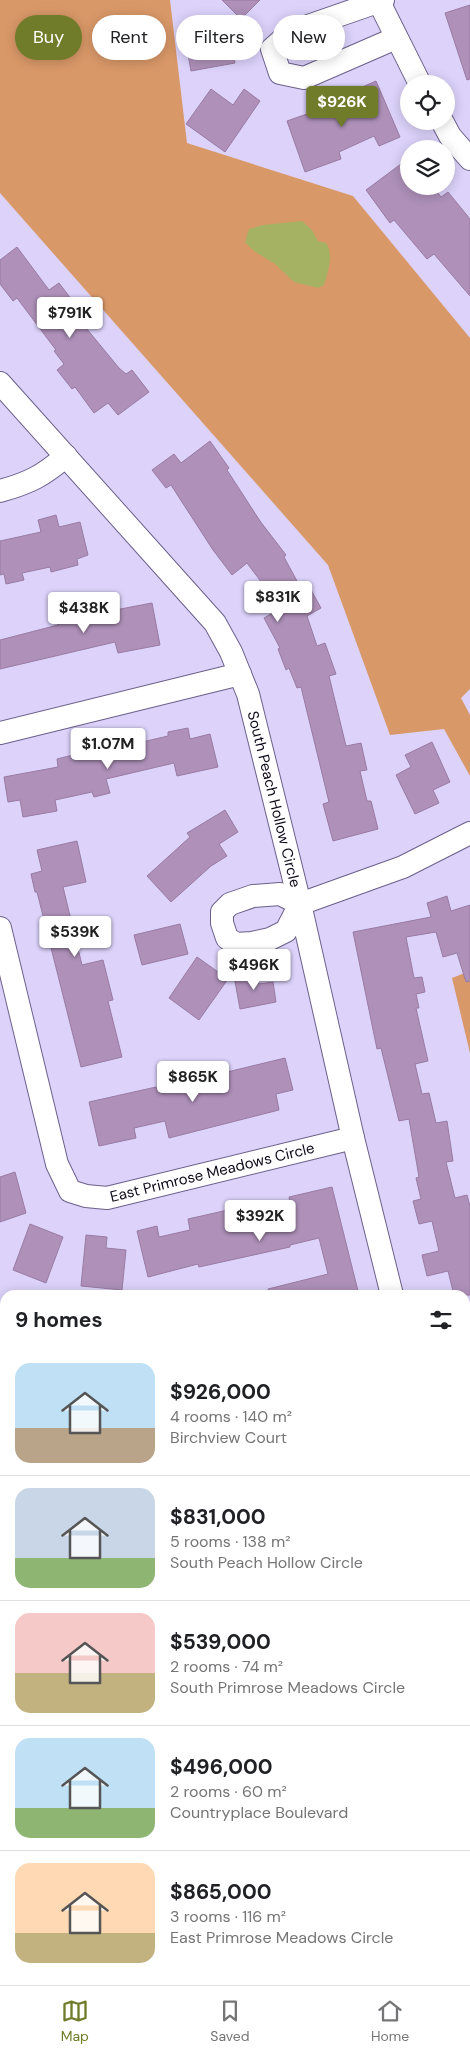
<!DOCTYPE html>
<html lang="en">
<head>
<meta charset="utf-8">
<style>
	body { margin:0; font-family:"DM Sans",sans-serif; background:#f2f2f2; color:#202124; height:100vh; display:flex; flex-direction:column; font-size:19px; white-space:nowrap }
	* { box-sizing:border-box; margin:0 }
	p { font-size:16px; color:#757577 }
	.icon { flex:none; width:28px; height:28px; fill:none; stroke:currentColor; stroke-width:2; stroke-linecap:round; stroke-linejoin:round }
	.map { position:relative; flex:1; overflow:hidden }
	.details { position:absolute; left:0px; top:1290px; width:470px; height:695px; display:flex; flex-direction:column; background:#fff; border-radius:15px 15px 0 0; box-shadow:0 2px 12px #0003 }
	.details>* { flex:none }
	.top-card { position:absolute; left:15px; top:15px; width:440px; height:45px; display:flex; gap:10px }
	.controls { position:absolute; left:400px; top:75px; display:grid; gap:10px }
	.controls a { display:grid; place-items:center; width:55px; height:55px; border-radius:50%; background:#fff; box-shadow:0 2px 12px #0003; font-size:25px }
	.price { position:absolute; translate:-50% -42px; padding:0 11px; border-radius:5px; background:#fff; color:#222; font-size:16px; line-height:32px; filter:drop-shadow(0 1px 2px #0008) }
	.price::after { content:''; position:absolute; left:50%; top:30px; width:15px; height:11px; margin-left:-8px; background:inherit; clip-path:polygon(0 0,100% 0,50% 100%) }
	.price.active { background:#707c29; color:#fff }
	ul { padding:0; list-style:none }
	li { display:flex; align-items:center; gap:15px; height:125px; padding:0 15px }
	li+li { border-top:1px solid #e0e0e0 }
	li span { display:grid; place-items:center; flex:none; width:140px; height:100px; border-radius:15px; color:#555 }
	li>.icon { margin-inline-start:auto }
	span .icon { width:60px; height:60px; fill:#fffc; stroke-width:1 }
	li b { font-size:21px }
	h2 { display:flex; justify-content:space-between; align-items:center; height:60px; padding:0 15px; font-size:21px }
	.chip { padding:0 18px; border-radius:22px; background:#fff; box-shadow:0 2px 12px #0003; font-size:18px; line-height:45px }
	.chip.active { background:#707c29; color:#fff }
	.menu { display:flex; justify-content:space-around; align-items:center; height:70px; border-top:1px solid #e0e0e0; background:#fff; font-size:14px; color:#757577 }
	.menu a { display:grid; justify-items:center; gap:2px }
	.menu .active { color:#707c29 }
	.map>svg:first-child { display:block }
</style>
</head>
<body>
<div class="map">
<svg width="470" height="1985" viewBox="0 0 470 1985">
	<rect width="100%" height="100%" fill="#dcd2fa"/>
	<!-- green -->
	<g fill="#d99868">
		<polygon points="0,0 170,0 187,143 353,196 470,338 470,689 461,698 470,715 470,776 444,729 390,735 328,565 0,193"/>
		<polygon points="470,971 470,1053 452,978"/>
	</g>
	<!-- water -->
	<path fill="#a5b264" d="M302,221L312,230L318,241L326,243C334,254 328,272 324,285L318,288L294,282L275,264L254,251L245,242L249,229L263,225Z"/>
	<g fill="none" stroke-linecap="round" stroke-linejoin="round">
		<!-- stream -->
		<g stroke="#a5b264" stroke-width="5.5">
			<polyline points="0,1727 5,1748"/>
			<polyline points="61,1980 62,1985"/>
		</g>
	</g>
	<!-- building -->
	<g fill="#ae90b9" stroke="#997ba3">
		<polygon points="222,0 260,0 229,31 235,63 191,71 183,26 238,16"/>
		<polygon points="470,5 470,79 467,80 445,13"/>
		<polygon points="376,81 400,137 379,146 374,136 339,152 341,159 305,172 287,121 324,108 325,111 361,95 358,89"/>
		<polygon points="211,89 233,105 244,89 260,101 225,152 186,124"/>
		<polygon points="409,158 409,186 433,186 441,197 448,192 470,219 470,296 434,254 427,259 394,220 390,223 366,190"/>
		<polygon points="17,247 49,290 59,283 82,313 77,317 119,368 126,374 132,370 149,392 118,415 108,403 94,413 75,387 72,389 57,370 64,364 54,351 56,350 17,298 13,301 0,284 0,260"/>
		<polygon points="210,441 229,468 227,470 260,521 286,555 284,557 303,592 310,588 321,608 307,616 317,646 325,643 336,674 329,676 346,746 361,743 367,770 360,771 367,801 371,801 378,829 333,841 323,804 329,802 301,687 297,688 289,668 286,670 278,649 280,648 264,618 273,613 263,593 268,591 247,563 232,575 213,550 171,485 166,488 152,470 174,454 181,463"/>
		<polygon points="56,515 59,527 80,522 88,555 77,559 78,565 51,572 50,567 22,573 24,580 6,584 4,574 0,575 0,541 41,532 38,520"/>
		<polygon points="81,600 84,613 94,611 94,614 152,603 160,645 118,653 115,642 0,669 0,640 58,625 56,620 69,617 66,604"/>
		<polygon points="188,728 190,739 210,734 218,767 177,776 174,763 106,779 110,793 94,797 92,792 55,800 57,811 23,817 20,800 8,802 4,777 58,767 57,759 77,754 78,757 112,749 168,736 168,732"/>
		<polygon points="432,742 450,782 433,790 439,803 415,814 396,775 411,767 405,755"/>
		<polygon points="225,810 238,832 219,844 227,856 211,866 171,902 147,876 190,837 187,833"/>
		<polygon points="77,841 86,882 63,887 82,965 103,960 113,1000 108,1001 122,1057 81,1067 37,892 35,892 31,874 42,871 37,850"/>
		<polygon points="447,896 451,911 470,905 470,981 466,982 457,953 443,957 436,932 406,937 414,978 422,977 425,992 416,994 419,1008 416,1008 428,1061 415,1064 422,1094 429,1093 436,1123 447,1121 453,1161 446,1162 455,1198 467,1195 470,1206 470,1295 454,1295 448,1271 427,1276 422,1255 439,1251 432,1221 419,1224 413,1201 421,1199 416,1178 419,1177 409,1119 399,1121 381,1048 377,1049 353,932 431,917 427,903"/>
		<polygon points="180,924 188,954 142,965 134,935"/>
		<polygon points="197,957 228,979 199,1020 169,998"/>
		<polygon points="256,972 259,984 273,982 276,1002 240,1009 234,976"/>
		<polygon points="285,1058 293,1090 276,1094 279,1110 169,1138 165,1121 134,1128 136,1138 99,1146 89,1102 156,1087 157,1089"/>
		<polygon points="15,1172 26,1213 0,1222 0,1177"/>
		<polygon points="332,1187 359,1295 269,1295 268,1289 328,1274 319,1238 290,1245 290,1247 199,1267 198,1264 148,1277 137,1231 157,1226 159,1237 190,1230 188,1219 259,1203 262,1214 291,1207 289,1197"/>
		<polygon points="30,1224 63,1237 46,1283 13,1270"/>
		<polygon points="86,1235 107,1237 106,1248 126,1250 122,1290 81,1286"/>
	</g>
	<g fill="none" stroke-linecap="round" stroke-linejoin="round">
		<defs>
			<g id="minor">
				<polyline points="378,0 420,84"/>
				<polyline points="383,0 291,32 272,49 280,73 304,78 396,38"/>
				<polyline points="442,121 450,136 470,159"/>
				<path id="s1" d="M0,383L215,623L231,652L248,694L300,904L353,1138L392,1295"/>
				<path d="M0,491C29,483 43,476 66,456"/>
				<polyline points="0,733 240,674"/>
				<polyline points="300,904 280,894 253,896 230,904 222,912 222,923 227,938 236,944 252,943 270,939 286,931 300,904 403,867 470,833"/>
				<path id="s2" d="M0,928L57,1164L70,1191L86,1196L107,1198L353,1138"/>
				<polyline points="0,1510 5,1530"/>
				<polyline points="0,1925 5,1945"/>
				<polyline points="13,1980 15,1985"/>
				<polyline points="110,1980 111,1985"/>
				<polyline points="173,1980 173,1985"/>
				<polyline points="349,1985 351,1980"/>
			</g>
		</defs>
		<!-- minor casing -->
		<use href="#minor" stroke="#6c608b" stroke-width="24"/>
		<!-- minor -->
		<use href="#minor" stroke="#fff" stroke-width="22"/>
	</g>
	<g text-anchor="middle" stroke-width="5" stroke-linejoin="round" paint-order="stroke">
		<!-- street labels -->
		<g font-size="15" fill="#0e0919" stroke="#dcd2fa">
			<text dy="5" stroke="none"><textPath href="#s1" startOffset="509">South Peach Hollow Circle</textPath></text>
			<text dy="5" stroke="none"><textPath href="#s2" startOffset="419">East Primrose Meadows Circle</textPath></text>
		</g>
	</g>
</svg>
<div class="controls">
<a><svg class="icon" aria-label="locate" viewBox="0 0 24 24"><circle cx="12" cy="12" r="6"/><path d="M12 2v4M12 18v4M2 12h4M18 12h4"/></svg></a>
<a><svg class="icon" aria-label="layers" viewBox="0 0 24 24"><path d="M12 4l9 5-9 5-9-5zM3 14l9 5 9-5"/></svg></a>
</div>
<b class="price active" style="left:342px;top:128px">$926K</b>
<b class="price" style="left:70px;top:339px">$791K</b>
<b class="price" style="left:278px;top:623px">$831K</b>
<b class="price" style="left:84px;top:634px">$438K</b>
<b class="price" style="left:108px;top:770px">$1.07M</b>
<b class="price" style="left:75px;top:958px">$539K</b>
<b class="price" style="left:254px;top:991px">$496K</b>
<b class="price" style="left:193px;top:1103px">$865K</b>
<b class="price" style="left:260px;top:1242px">$392K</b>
<div class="top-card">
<a class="chip active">Buy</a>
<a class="chip">Rent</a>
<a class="chip">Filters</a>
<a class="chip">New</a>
</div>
<section class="details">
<h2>9 homes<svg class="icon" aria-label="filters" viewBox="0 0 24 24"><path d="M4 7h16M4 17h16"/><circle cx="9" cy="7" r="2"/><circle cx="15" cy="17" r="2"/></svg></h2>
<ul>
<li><span style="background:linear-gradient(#bfe0f5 65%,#b9a48a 0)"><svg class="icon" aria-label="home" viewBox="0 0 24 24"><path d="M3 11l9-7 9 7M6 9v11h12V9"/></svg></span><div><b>$926,000</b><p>4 rooms · 140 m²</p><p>Birchview Court</p></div></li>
<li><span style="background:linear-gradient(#c9d6e8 70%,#8fb573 0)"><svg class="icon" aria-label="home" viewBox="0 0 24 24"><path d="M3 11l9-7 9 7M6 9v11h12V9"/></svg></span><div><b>$831,000</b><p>5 rooms · 138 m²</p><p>South Peach Hollow Circle</p></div></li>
<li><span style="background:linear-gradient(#f6c9c9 60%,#c2b280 0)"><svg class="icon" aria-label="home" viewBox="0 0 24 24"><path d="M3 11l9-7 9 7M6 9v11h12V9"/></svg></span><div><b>$539,000</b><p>2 rooms · 74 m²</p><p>South Primrose Meadows Circle</p></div></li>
<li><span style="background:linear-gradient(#bfe0f5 70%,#8fb573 0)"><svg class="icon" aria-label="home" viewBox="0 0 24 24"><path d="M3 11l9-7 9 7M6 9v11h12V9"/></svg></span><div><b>$496,000</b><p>2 rooms · 60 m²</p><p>Countryplace Boulevard</p></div></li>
<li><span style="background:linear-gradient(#ffd9b3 70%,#c2b280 0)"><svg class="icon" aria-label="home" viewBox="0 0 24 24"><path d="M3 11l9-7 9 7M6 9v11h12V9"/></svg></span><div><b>$865,000</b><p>3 rooms · 116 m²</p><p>East Primrose Meadows Circle</p></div></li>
</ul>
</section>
</div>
<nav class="menu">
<a class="active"><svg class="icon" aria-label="map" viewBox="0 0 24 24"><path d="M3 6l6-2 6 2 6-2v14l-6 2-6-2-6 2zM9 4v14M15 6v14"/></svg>Map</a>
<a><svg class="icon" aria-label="saved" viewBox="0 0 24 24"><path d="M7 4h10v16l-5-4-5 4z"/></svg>Saved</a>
<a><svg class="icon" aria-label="home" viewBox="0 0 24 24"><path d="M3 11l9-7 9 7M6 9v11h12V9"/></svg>Home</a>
</nav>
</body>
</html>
